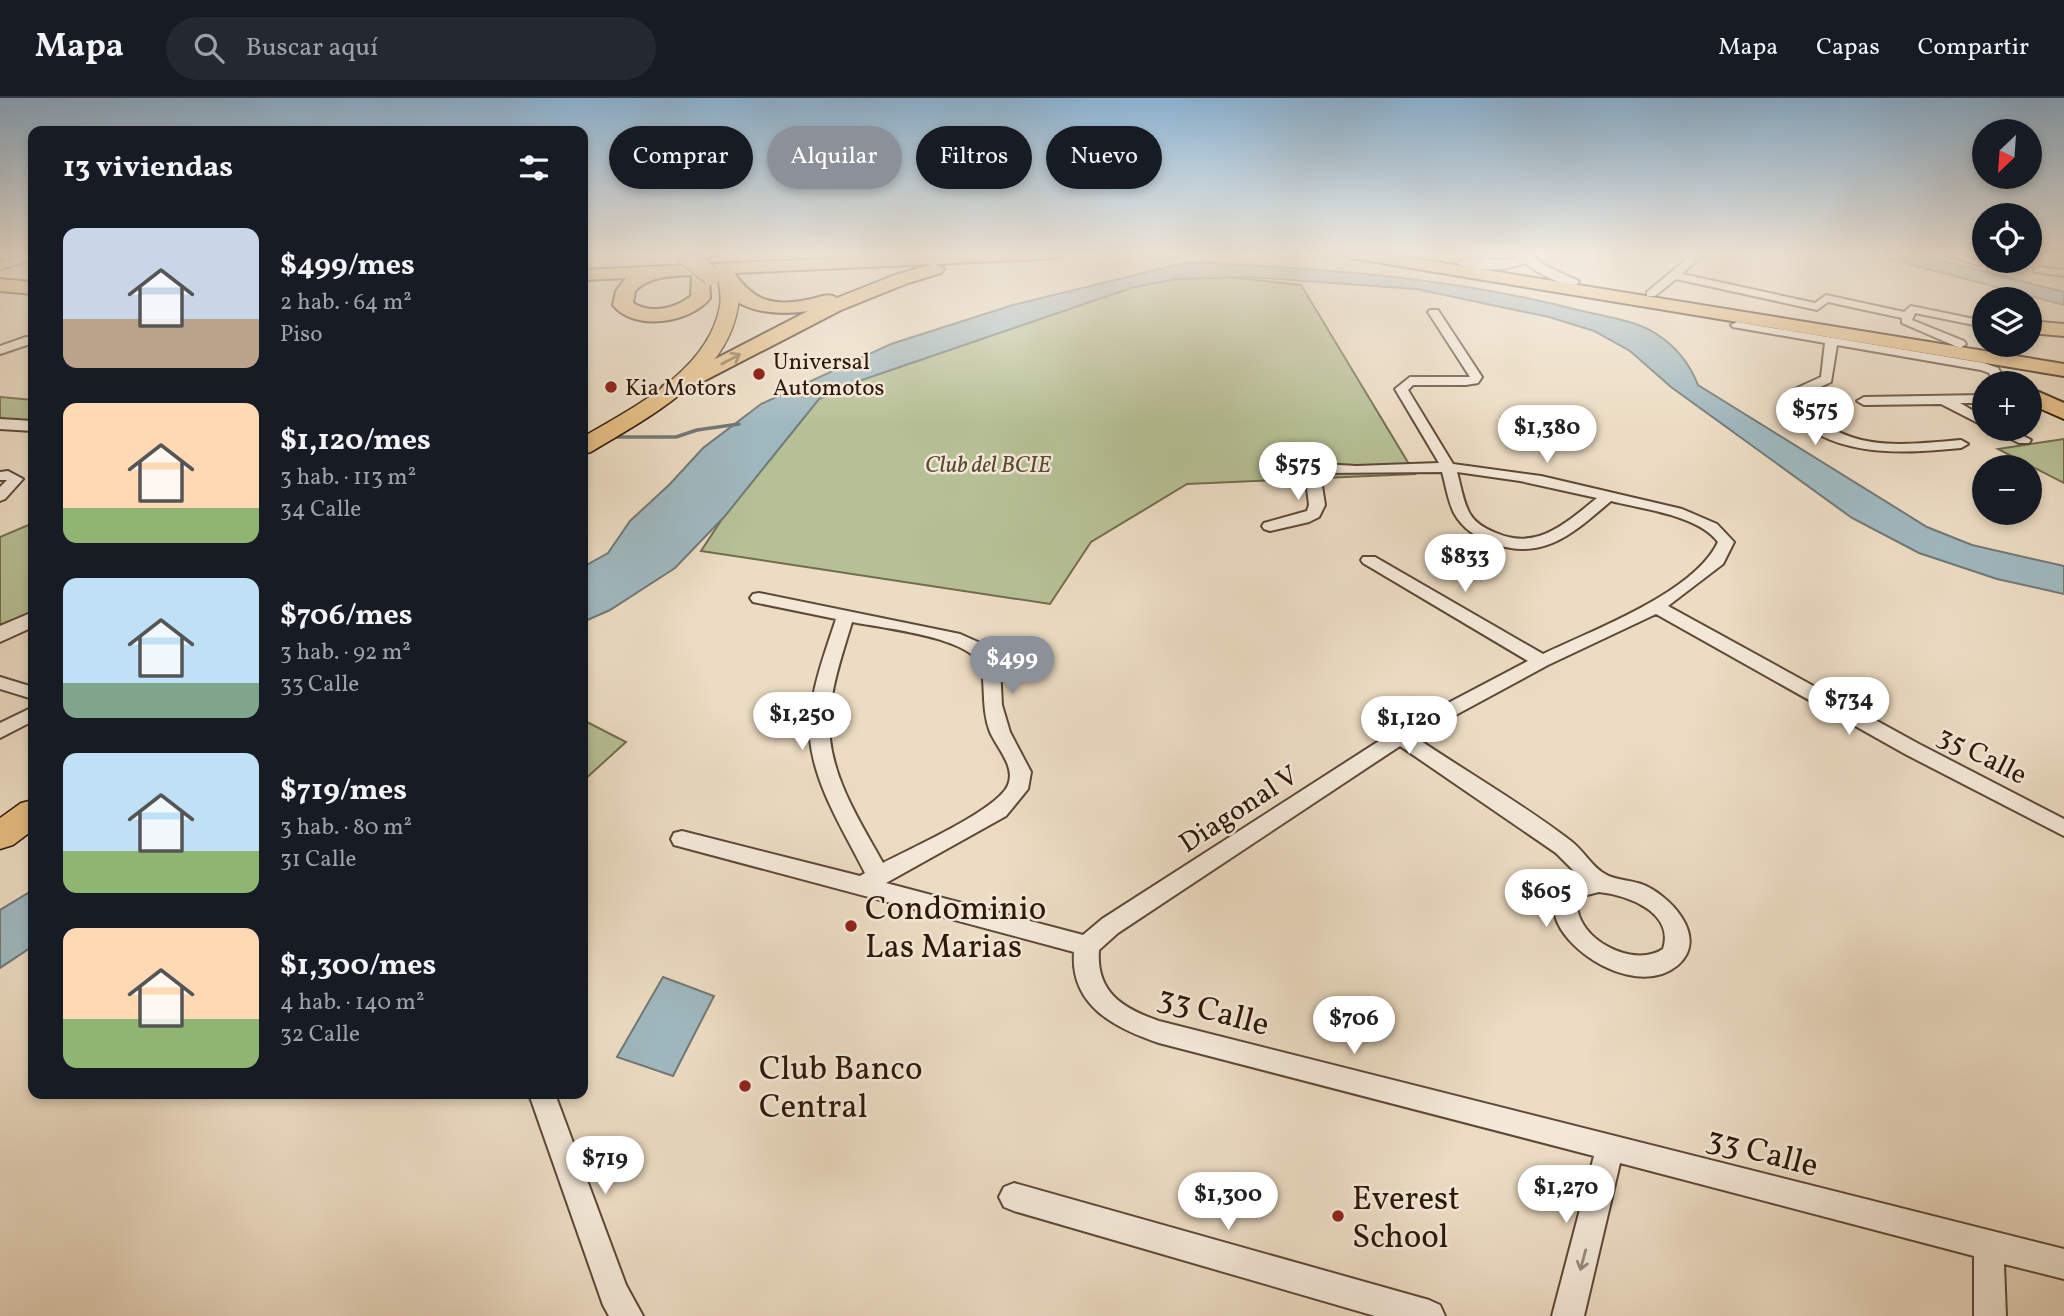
<!DOCTYPE html>
<html lang="es">
<head>
<meta charset="utf-8">
<style>
	body { margin:0; font-family:Vollkorn,serif; background:#242831; color:#f1f3f6; height:100vh; display:flex; flex-direction:column; font-size:26px; white-space:nowrap }
	* { box-sizing:border-box; margin:0 }
	p { font-size:23px; color:#9ea1a6 }
	.icon { flex:none; width:38px; height:38px; fill:none; stroke:currentColor; stroke-width:2; stroke-linecap:round; stroke-linejoin:round }
	.map { position:relative; flex:1; overflow:hidden }
	.details { position:absolute; left:28px; top:28px; width:560px; height:973px; display:flex; flex-direction:column; background:#171b24; border-radius:14px; box-shadow:0 4px 10px #0003 }
	.details>* { flex:none }
	.top-card { position:absolute; left:609px; top:28px; width:665px; height:63px; display:flex; gap:14px }
	.needle { width:46px; rotate:205deg }
	.controls { position:absolute; left:1972px; top:21px; display:grid; gap:14px }
	.controls a { display:grid; place-items:center; width:70px; height:70px; border-radius:50%; background:#171b24; box-shadow:0 4px 10px #0003; font-size:35px }
	.price { position:absolute; translate:-50% -60px; padding:0 16px; border-radius:24px; background:#fff; color:#222; font-size:23px; line-height:46px; filter:drop-shadow(0 2px 4px #0008) }
	.price::after { content:''; position:absolute; left:50%; top:42px; width:21px; height:16px; margin-left:-10px; background:inherit; clip-path:polygon(0 0,100% 0,50% 100%) }
	.price.on { background:#8c9099; color:#fff }
	ul { padding:0; list-style:none }
	li { display:flex; align-items:center; gap:21px; height:175px; padding:0 35px }
	li span { display:grid; place-items:center; flex:none; width:196px; height:140px; border-radius:14px; color:#555 }
	li>.icon { margin-inline-start:auto }
	span .icon { width:84px; height:84px; fill:#fffc; stroke-width:1 }
	li b { font-size:30px }
	h2 { display:flex; justify-content:space-between; align-items:center; height:84px; padding:0 35px; font-size:30px }
	.tag { padding:0 24px; border-radius:32px; background:#171b24; box-shadow:0 4px 10px #0003; font-size:24px; line-height:63px }
	.tag.on { background:#8c9099; color:#fff }
	header { display:flex; align-items:center; gap:42px; box-sizing:border-box; height:98px; padding:0 35px; background:#171b24; border-bottom:2px solid #363941 }
	header strong { font-size:33px }
	nav { display:flex; gap:38px; margin-inline-start:auto; font-size:24px }
	.search { width:490px; height:63px; background:#242831; display:flex; align-items:center; gap:18px; box-sizing:border-box; padding:0 24px; border-radius:38px; color:#9ea1a6; font-size:26px }
	.map>svg:first-child { display:block }
</style>
</head>
<body>
<header>
<strong>Mapa</strong>
<div class="search"><svg class="icon" aria-label="search" viewBox="0 0 24 24"><circle cx="10" cy="10" r="6"/><path d="M15 15l6 6"/></svg>Buscar aquí</div>
<nav><a>Mapa</a><a>Capas</a><a>Compartir</a></nav>
</header>
<div class="map">
<svg width="2064" height="1218" viewBox="0 0 2064 1218">
	<rect width="100%" height="100%" fill="#ecdcc3"/>
	<filter id="stains"><feTurbulence type="fractalNoise" baseFrequency=".00286" numOctaves="4"/><feColorMatrix values="0 0 0 0 .2 0 0 0 0 .09 0 0 0 0 .02 0 0 0 .5 -.17"/></filter>
	<radialGradient id="worn" r=".72"><stop offset=".6" stop-color="#630" stop-opacity="0"/><stop offset="1" stop-color="#630" stop-opacity=".3"/></radialGradient>
	<!-- green -->
	<g fill="#b6c095" stroke="#726c4e" stroke-width="2">
		<polygon points="1209,177 1301,187 1415,376 1187,386 1091,444 1050,506 701,453 774,342 804,310 873,266 1128,186"/>
		<polygon points="0,299 33,302 33,324 0,322"/>
		<polygon points="2064,341 2064,385 1998,351"/>
		<polygon points="33,425 33,518 0,534 0,439"/>
		<polygon points="583,622 626,644 583,683"/>
	</g>
	<!-- water -->
	<g fill="#9fb8bf" stroke="#727876" stroke-width="2">
		<polygon points="1867,155 1911,155 2064,194 2064,207"/>
		<path d="M1188,164C1319,170 1451,179 1578,212C1602,218 1634,222 1655,235C1676,248 1689,264 1698,287L1927,429L1972,447L2064,468V496L1997,481L1919,455L1852,420L1671,289L1630,253L1594,233L1549,219L1416,191L1248,179L1177,181L1131,190L862,282L819,301L725,418L675,470L610,512L583,524V469L608,455L630,423L670,386L703,350L761,306L891,246L1013,207Z"/>
		<polygon points="33,792 33,848 0,870 0,812"/>
		<polygon points="663,879 714,898 673,978 617,959"/>
	</g>
	<g fill="none" stroke-linecap="round" stroke-linejoin="round">
		<!-- stream -->
		<polyline stroke="#727876" stroke-width="3.5" points="610,339 676,339 697,332 739,326"/>
		<defs>
			<g id="minor">
				<polygon points="28,155 33,155 32,162 0,171 0,165"/>
				<polygon points="879,155 896,155 879,159"/>
				<polygon points="1694,155 1705,155 1682,176 1815,205 1826,197 1904,214 1911,208 1984,223 1984,229 1915,215 1912,222 1964,243 1966,246 1960,250 1902,225 1902,220 1828,204 1817,212 1676,181 1655,198 1647,198 1647,194"/>
				<polygon points="1938,155 1954,155 1984,164 1979,167"/>
				<polygon points="2039,169 2064,172 2064,178 2035,174 2034,172"/>
				<path d="M1430,212H1438L1482,279L1478,285L1466,287H1413L1408,292L1453,366L1541,378L1682,411L1717,426L1734,444L1723,466L1668,508L1919,646L2064,721V738L1905,656L1656,516L1548,567L1415,639C1465,673 1523,706 1571,743C1583,752 1592,769 1605,776C1614,782 1630,782 1641,786C1669,796 1710,839 1678,867C1622,914 1499,805 1582,781L1556,755L1400,648L1118,835L1099,852C1096,894 1122,910 1159,923L2064,1151V1181L2004,1166L2006,1218H1974V1158L1620,1065L1584,1218H1552L1594,1058L1159,945C1115,930 1070,908 1074,854L674,747L671,741L674,735L682,733L860,778L865,775C844,733 815,689 810,641C807,601 824,558 836,521L753,504L750,500L753,496L759,495L960,536L987,548L1000,569L1002,607L1010,634L1031,674L1028,691L1006,718L886,785L1083,837L1102,821L1393,634L1528,563L1363,465L1361,462L1363,459H1375L1543,556C1593,532 1694,495 1718,444C1698,417 1642,411 1611,403C1573,435 1544,464 1492,445C1476,439 1463,431 1454,415C1448,403 1446,388 1442,374L1320,375L1325,407L1319,419L1309,424L1270,433L1264,431L1262,428L1264,425L1307,413L1309,407L1305,373L1291,370L1289,367L1291,364L1356,368L1439,365L1395,291L1410,279H1470L1428,214ZM1457,374L1520,383L1597,400C1566,425 1537,453 1496,435C1486,431 1476,426 1470,416C1463,404 1461,388 1457,374ZM852,524C881,530 976,539 982,571C985,593 982,613 990,634C997,650 1016,669 1008,687C998,712 909,751 883,765C862,727 835,686 830,641C826,602 841,561 852,524ZM1599,794C1627,797 1675,814 1663,851C1633,871 1577,841 1577,806L1583,798Z"/>
				<path d="M1737,224L1984,265L1998,270L2007,285H1995L1989,275L1981,272L1837,247L1831,284L1797,300L1795,305C1851,354 1891,348 1961,342L1968,346L1961,350C1897,356 1827,361 1781,306L1786,295L1821,279L1825,245L1733,229L1731,227Z"/>
				<polygon points="26,239 33,239 33,245 0,256 0,248"/>
				<polygon points="1984,297 1984,305 1960,305 1984,319 1984,328 1941,306 1864,307 1857,303 1864,299"/>
				<polygon points="1992,331 2010,331 2031,342 2029,345 2019,345"/>
				<polygon points="8,373 23,381 5,401 0,403 0,389 7,382 0,382 0,374"/>
				<polygon points="0,579 33,589 33,601 0,591"/>
				<polygon points="33,609 33,623 0,640 0,625"/>
				<polygon points="529,996 555,996 626,1187 643,1218 609,1218 603,1207"/>
				<polygon points="1014,1085 1429,1202 1440,1207 1445,1218 1375,1218 1014,1113 1004,1109 999,1099 1004,1089"/>
			</g>
			<g id="tertiary">
				<path d="M1513,155H1527L1548,169L1579,183L1577,186C1560,188 1538,175 1525,165C1510,172 1471,175 1457,165C1472,154 1499,167 1516,159Z"/>
				<polygon points="0,321 33,323 33,333 0,331"/>
				<polygon points="33,514 33,529 0,544 0,528"/>
			</g>
			<g id="primary">
				<polygon points="695,155 713,155 714,157 706,162"/>
				<path d="M726,171L735,176C736,186 740,198 738,208C727,280 647,320 591,354L583,356V339C634,309 708,273 720,208C722,198 719,186 717,176Z"/>
				<polygon points="33,702 33,732 13,747 0,751 0,720 21,705"/>
			</g>
			<g id="trunk">
				<path d="M950,155H1066L1057,160L936,166L944,171L941,175L908,185L841,212L671,300L663,298L660,293L663,288L808,213C778,218 724,215 719,176L709,177L710,200C691,225 634,234 613,207L616,193L626,180L583,182V172ZM933,166L895,177L837,200C828,194 821,199 811,201C776,209 755,205 734,175ZM692,177L691,198C675,211 650,216 633,205L635,193C649,178 673,178 692,177Z"/>
				<polygon points="1342,155 1381,155 2064,266 2064,278 1351,160"/>
				<polygon points="0,181 33,184 33,196 0,193"/>
				<polygon points="2030,223 2064,226 2064,238 2030,235"/>
				<polygon points="2030,290 2064,305 2064,321 2030,306"/>
			</g>
		</defs>
		<!-- minor casing -->
		<use href="#minor" stroke="#5e4837" stroke-width="4"/>
		<!-- tertiary casing -->
		<use href="#tertiary" stroke="#5e4837" stroke-width="4"/>
		<!-- primary casing -->
		<use href="#primary" stroke="#2e1708" stroke-width="3"/>
		<!-- trunk casing -->
		<use href="#trunk" stroke="#2e1708" stroke-width="4"/>
		<!-- minor -->
		<use href="#minor" fill="#f3e8d8" fill-rule="evenodd"/>
		<!-- tertiary -->
		<use href="#tertiary" fill="#f3e8d8" fill-rule="evenodd"/>
		<!-- primary -->
		<use href="#primary" fill="#e6be82" fill-rule="evenodd"/>
		<!-- trunk -->
		<use href="#trunk" fill="#e6be82" fill-rule="evenodd"/>
		<defs>
			<polyline id="primary-bridge" points="683,155 711,178"/>
		</defs>
		<!-- primary-bridge casing -->
		<use href="#primary-bridge" stroke="#2e1708" stroke-width="20" stroke-linecap="butt"/>
		<!-- primary-bridge -->
		<use href="#primary-bridge" stroke="#e6be82" stroke-width="18"/>
	</g>
	<!-- one-way arrows -->
	<defs><path id="oneway-shaft" d="M-6 0H5M1.5-3L5.5 0L1.5 3" fill="none" stroke-width="1.6" stroke-linecap="round" stroke-linejoin="round" transform="scale(1.75)"/></defs>
	<use stroke="#8a6a45" href="#oneway-shaft" transform="translate(731 261) rotate(-28)"/>
	<use stroke="#9a8a7a" href="#oneway-shaft" transform="translate(1583 1162) rotate(105)"/>
	<!-- sky -->
	<linearGradient id="sky" x2="0" y2="1"><stop stop-color="#8bb6d8"/><stop offset="0.48" stop-color="#f6efe4"/><stop offset="1" stop-color="#f6efe4" stop-opacity="0"/></linearGradient>
	<rect width="2064" height="325" fill="url(#sky)"/>
	<!-- markers -->
	<g fill="#8f2418" stroke="#f3e8d8" stroke-width="2.5">
		<circle cx="759" cy="276" r="7"/>
		<circle cx="611" cy="289" r="7"/>
		<circle cx="851" cy="828" r="7"/>
		<circle cx="745" cy="988" r="7"/>
		<circle cx="1338" cy="1118" r="7"/>
	</g>
	<g text-anchor="middle" stroke-width="5" stroke-linejoin="round" paint-order="stroke">
		<!-- far-poi labels -->
		<g font-size="23" fill="#2e1708" stroke="#f3e8d8" text-anchor="start">
			<text x="773" y="271">Universal<tspan x="773" dy="26">Automotos</tspan></text>
			<text x="625" y="297">Kia Motors</text>
		</g>
		<!-- far-park labels -->
		<g font-size="23" font-style="italic" fill="#574a32" stroke="#f3e8d8">
			<text x="988" y="374">Club del BCIE</text>
		</g>
		<!-- street labels -->
		<g font-size="28" fill="#2e1708" stroke="#f3e8d8">
			<text transform="translate(1983 656) rotate(27)" y="10">35 Calle</text>
			<text transform="translate(1238 710) rotate(-33)" y="10">Diagonal V</text>
		</g>
		<!-- near-poi labels -->
		<g font-size="33" fill="#2e1708" stroke="#f3e8d8" text-anchor="start">
			<text x="865" y="821">Condominio<tspan x="865" dy="38">Las Marias</tspan></text>
			<text x="759" y="981">Club Banco<tspan x="759" dy="38">Central</tspan></text>
			<text x="1352" y="1111">Everest<tspan x="1352" dy="38">School</tspan></text>
		</g>
		<!-- near-street labels -->
		<g font-size="33" fill="#2e1708" stroke="#f3e8d8">
			<text transform="translate(1214 911) rotate(15)" y="12">33 Calle</text>
			<text transform="translate(1763 1052) rotate(15)" y="12">33 Calle</text>
		</g>
	</g>
	<rect width="100%" height="100%" filter="url(#stains)"/>
	<rect width="100%" height="100%" fill="url(#worn)"/>
</svg>
<div class="controls">
<a><svg class="needle" viewBox="-14 -14 28 28"><path d="M0-13l5 13h-10z" fill="#e53935"/><path d="M0 13l5-13h-10z" fill="#9ea1a6"/></svg></a>
<a><svg class="icon" aria-label="locate" viewBox="0 0 24 24"><circle cx="12" cy="12" r="6"/><path d="M12 2v4M12 18v4M2 12h4M18 12h4"/></svg></a>
<a><svg class="icon" aria-label="layers" viewBox="0 0 24 24"><path d="M12 4l9 5-9 5-9-5zM3 14l9 5 9-5"/></svg></a>
<a>+</a>
<a>−</a>
</div>
<b class="price" style="left:1815px;top:349px">$575</b>
<b class="price" style="left:1547px;top:367px">$1,380</b>
<b class="price" style="left:1298px;top:404px">$575</b>
<b class="price" style="left:1465px;top:496px">$833</b>
<b class="price on" style="left:1012px;top:598px">$499</b>
<b class="price" style="left:1849px;top:639px">$734</b>
<b class="price" style="left:802px;top:654px">$1,250</b>
<b class="price" style="left:1409px;top:658px">$1,120</b>
<b class="price" style="left:1546px;top:831px">$605</b>
<b class="price" style="left:1354px;top:958px">$706</b>
<b class="price" style="left:605px;top:1098px">$719</b>
<b class="price" style="left:1566px;top:1127px">$1,270</b>
<b class="price" style="left:1228px;top:1134px">$1,300</b>
<div class="top-card">
<a class="tag">Comprar</a>
<a class="tag on">Alquilar</a>
<a class="tag">Filtros</a>
<a class="tag">Nuevo</a>
</div>
<section class="details">
<h2>13 viviendas<svg class="icon" aria-label="filters" viewBox="0 0 24 24"><path d="M4 7h16M4 17h16"/><circle cx="9" cy="7" r="2"/><circle cx="15" cy="17" r="2"/></svg></h2>
<ul>
<li><span style="background:linear-gradient(#c9d6e8 65%,#b9a48a 0)"><svg class="icon" aria-label="home" viewBox="0 0 24 24"><path d="M3 11l9-7 9 7M6 9v11h12V9"/></svg></span><div><b>$499/mes</b><p>2 hab. · 64 m²</p><p>Piso</p></div></li>
<li><span style="background:linear-gradient(#ffd9b3 75%,#8fb573 0)"><svg class="icon" aria-label="home" viewBox="0 0 24 24"><path d="M3 11l9-7 9 7M6 9v11h12V9"/></svg></span><div><b>$1,120/mes</b><p>3 hab. · 113 m²</p><p>34 Calle</p></div></li>
<li><span style="background:linear-gradient(#bfe0f5 75%,#7fa58c 0)"><svg class="icon" aria-label="home" viewBox="0 0 24 24"><path d="M3 11l9-7 9 7M6 9v11h12V9"/></svg></span><div><b>$706/mes</b><p>3 hab. · 92 m²</p><p>33 Calle</p></div></li>
<li><span style="background:linear-gradient(#bfe0f5 70%,#8fb573 0)"><svg class="icon" aria-label="home" viewBox="0 0 24 24"><path d="M3 11l9-7 9 7M6 9v11h12V9"/></svg></span><div><b>$719/mes</b><p>3 hab. · 80 m²</p><p>31 Calle</p></div></li>
<li><span style="background:linear-gradient(#ffd9b3 65%,#8fb573 0)"><svg class="icon" aria-label="home" viewBox="0 0 24 24"><path d="M3 11l9-7 9 7M6 9v11h12V9"/></svg></span><div><b>$1,300/mes</b><p>4 hab. · 140 m²</p><p>32 Calle</p></div></li>
</ul>
</section>
</div>
</body>
</html>
